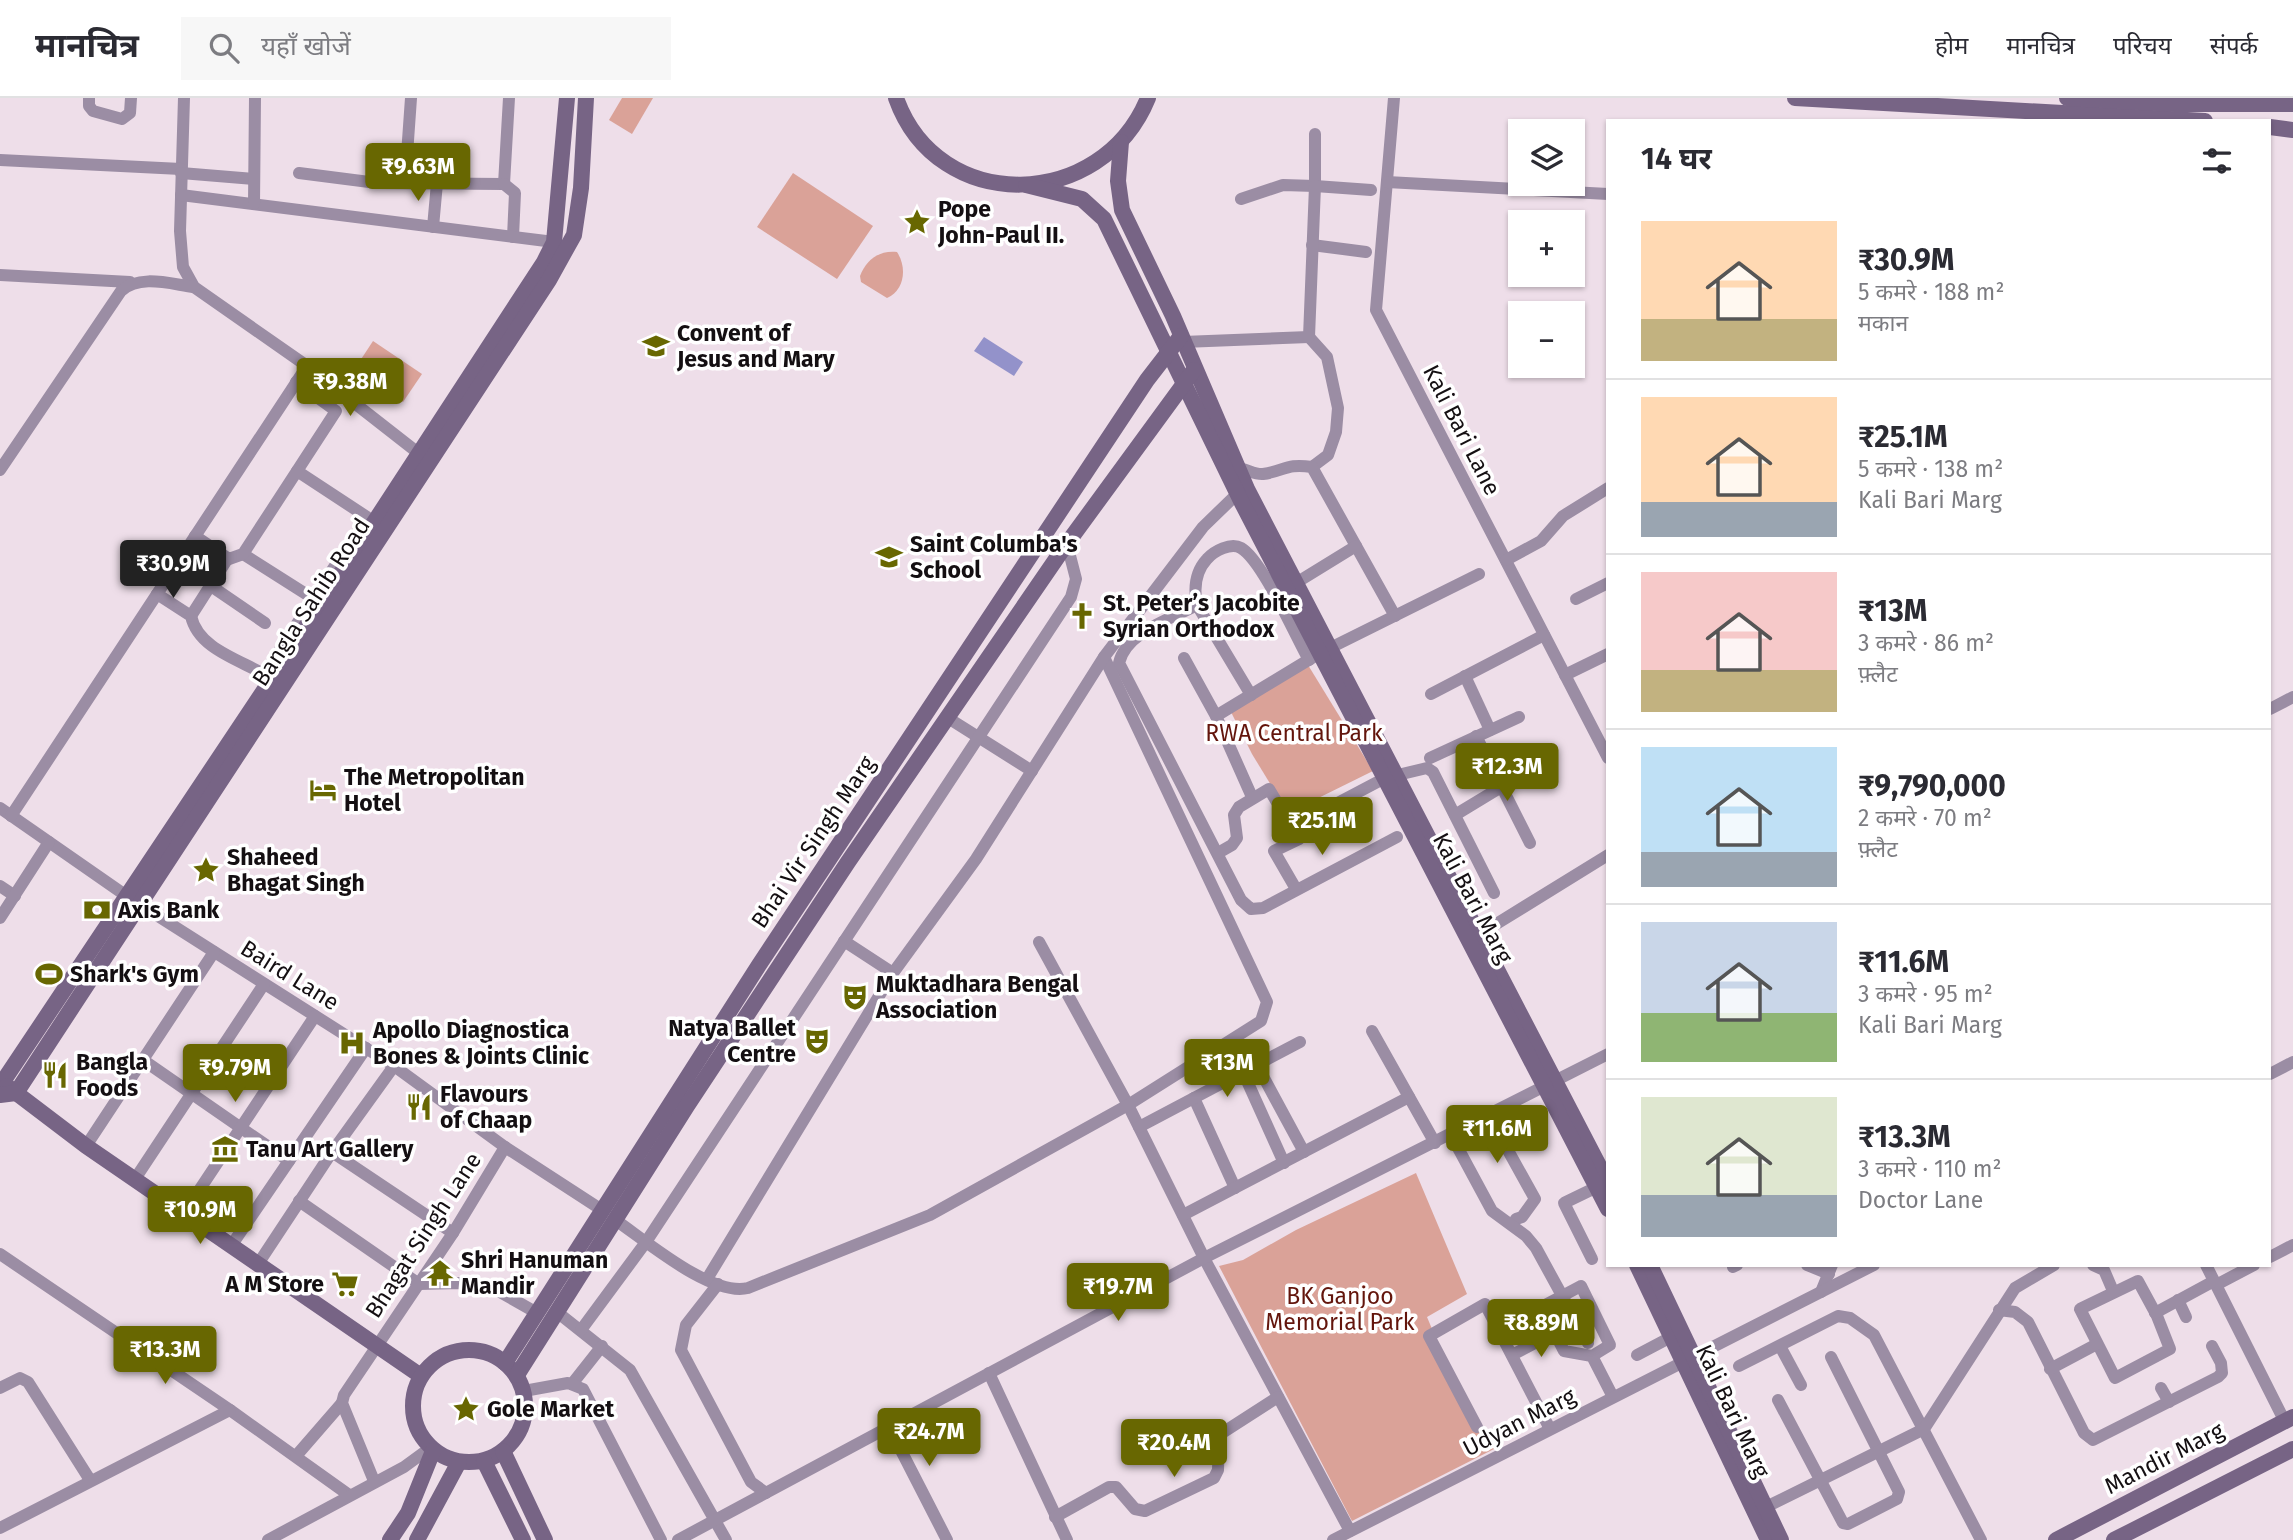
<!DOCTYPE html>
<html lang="hi">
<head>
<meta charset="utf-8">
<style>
	body { margin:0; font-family:"Fira Sans","Noto Sans Devanagari",sans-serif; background:#f7f7f7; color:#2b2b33; height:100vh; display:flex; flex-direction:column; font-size:26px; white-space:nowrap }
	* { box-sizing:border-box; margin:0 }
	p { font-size:23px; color:#7c7c81 }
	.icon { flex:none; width:38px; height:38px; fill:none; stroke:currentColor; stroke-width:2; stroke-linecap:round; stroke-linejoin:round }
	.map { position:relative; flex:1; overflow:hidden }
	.panel { position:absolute; left:1606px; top:21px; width:665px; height:1148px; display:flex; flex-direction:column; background:#fff; border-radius:0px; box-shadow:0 2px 5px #0004 }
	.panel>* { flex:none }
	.tools { position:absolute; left:1508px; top:21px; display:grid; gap:14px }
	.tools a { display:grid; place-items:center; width:77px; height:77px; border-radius:0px; background:#fff; box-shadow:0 2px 5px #0004; font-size:35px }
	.price { position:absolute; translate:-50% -60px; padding:0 16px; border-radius:7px; background:#686701; color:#fff; font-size:23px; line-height:46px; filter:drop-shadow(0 2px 4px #0008) }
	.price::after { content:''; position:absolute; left:50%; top:42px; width:21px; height:16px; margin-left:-10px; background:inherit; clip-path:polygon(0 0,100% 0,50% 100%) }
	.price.current { background:#222; color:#fff }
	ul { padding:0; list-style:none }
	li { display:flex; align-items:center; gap:21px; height:175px; padding:0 35px }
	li+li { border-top:2px solid #e1e1e2 }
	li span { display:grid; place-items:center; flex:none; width:196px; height:140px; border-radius:0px; color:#555 }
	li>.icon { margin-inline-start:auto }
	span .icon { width:84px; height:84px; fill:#fffc; stroke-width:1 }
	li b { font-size:30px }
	h2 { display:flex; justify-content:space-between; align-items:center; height:84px; padding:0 35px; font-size:30px }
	header { display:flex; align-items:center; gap:42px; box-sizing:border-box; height:98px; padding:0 35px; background:#fff; border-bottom:2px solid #e1e1e2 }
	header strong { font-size:33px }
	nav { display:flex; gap:38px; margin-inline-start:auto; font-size:24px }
	.search { width:490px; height:63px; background:#f7f7f7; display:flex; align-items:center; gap:18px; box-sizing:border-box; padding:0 24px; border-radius:0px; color:#7c7c81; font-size:26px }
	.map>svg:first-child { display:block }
</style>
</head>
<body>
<header>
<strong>मानचित्र</strong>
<div class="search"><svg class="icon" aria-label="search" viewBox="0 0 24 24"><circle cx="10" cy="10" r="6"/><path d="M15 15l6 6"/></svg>यहाँ खोजें</div>
<nav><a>होम</a><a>मानचित्र</a><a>परिचय</a><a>संपर्क</a></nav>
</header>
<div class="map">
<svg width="2293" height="1442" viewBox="0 0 2293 1442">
	<rect width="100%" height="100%" fill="#eedee9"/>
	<!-- green -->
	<g fill="#daa298">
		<polygon points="622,0 653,0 632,36 609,22"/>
		<polygon points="793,75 873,128 837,181 757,129"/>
		<path d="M897,154C907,169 905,192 887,200L861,184L860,178C866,162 879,152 897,154Z"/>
		<polygon points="373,243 422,276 403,304 354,272"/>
		<polygon points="1308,567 1373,673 1288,715 1252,656 1228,608"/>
		<polygon points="1416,1075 1467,1196 1427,1219 1448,1269 1494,1351 1352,1423 1219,1168 1243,1162 1296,1132"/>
	</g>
	<!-- water -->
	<polygon fill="#9392ca" points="984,239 1023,264 1014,278 974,253"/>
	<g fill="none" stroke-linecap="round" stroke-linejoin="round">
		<!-- street -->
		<g stroke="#9b8da4" stroke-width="12">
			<polyline points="89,0 89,8 93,13 122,21 130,15 131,0"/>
			<polyline points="184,0 180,133 183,169 194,189 307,268 417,354"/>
			<polyline points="1394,0 1376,212 1608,660"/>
			<polyline points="0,62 181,71"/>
			<polyline points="181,75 254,81"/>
			<polyline points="299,75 377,85 504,86 509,0"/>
			<polyline points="1387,84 1608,96"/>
			<polyline points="405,85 411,0"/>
			<polyline points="504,86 515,95 513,139"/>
			<polyline points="181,97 554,144"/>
			<polyline points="1241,101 1283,87 1315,88 1315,36"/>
			<polyline points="254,106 255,0"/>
			<polyline points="433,129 437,85"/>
			<polyline points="1312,147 1366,154"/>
			<polyline points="0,177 130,184"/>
			<polyline points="1309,239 1327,259 1338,310 1336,334 1328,357 1312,369"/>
			<polyline points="1183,244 1309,239 1315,88 1371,92"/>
			<polyline points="296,284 336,313 297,373"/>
			<path d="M1231,370C1243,368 1253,377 1263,376C1285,373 1286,365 1312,369L1395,518"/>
			<path d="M0,372L121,193C140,176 170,186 194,189"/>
			<polyline points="243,456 306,496"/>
			<polyline points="1506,462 1541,443 1563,418 1608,390"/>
			<polyline points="211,488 265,525"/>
			<polyline points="1291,488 1356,448"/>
			<path d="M157,496L191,518C198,550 237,561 264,576L367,419L297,373L243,456L229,461L195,438"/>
			<polyline points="1576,501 1608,485"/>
			<path d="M1197,507C1171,521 1126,534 1119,565L1241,802L1251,811L1263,810L1397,739"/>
			<polyline points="191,518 228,460"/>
			<polyline points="1184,560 1216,618 1252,699"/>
			<polyline points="1565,577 1608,556"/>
			<polyline points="1465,578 1490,632"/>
			<polyline points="1431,596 1544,537"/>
			<path d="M1251,597L1197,507C1194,492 1195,474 1207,461C1214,453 1231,444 1241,450C1262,462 1295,537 1309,562"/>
			<polyline points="2270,611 2293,599"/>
			<polyline points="1216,618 1320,555 1479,476"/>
			<polyline points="948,620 1032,673"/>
			<polyline points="1476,638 1530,745"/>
			<polyline points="1430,660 1519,619"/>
			<polyline points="0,710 128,799 394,968 505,1049 602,1112"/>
			<polyline points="1455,717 1541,665"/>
			<polyline points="11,718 307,268"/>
			<polyline points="1292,729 1385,680 1427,670 1433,674 1494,795"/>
			<polyline points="1218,755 1232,747 1237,740 1234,717 1239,709 1269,691 1299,741 1274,753 1296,791"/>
			<polyline points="0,788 15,798"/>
			<polyline points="0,820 49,744"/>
			<polyline points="1480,836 1608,757"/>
			<polyline points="844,843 893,875"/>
			<polyline points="1039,844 1128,1007 1204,1160 1350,1433"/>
			<polyline points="1372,933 1435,1045"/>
			<polyline points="143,962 289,1063"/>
			<polyline points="1257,967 1304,1054"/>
			<polyline points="1243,974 1284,1065"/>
			<polyline points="2270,976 2293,964"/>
			<polyline points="1194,1000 1235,1090"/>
			<polyline points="1489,1018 1535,1101 1522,1119 1516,1121"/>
			<polyline points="1139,1029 1300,944"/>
			<polyline points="1451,1037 1492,1113 1526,1138 1536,1150 1588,1245"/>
			<polyline points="86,1048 214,854"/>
			<polyline points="332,1054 394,968"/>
			<polyline points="135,1081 264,886"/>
			<polyline points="299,1103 419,1186 460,1185 493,1190 537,1215"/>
			<polyline points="184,1115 315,918"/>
			<polyline points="1183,1117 1409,999"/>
			<path d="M614,1121C645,1142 711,1199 748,1190L930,1117L1128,1007L1261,923L1267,904L1104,559"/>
			<polyline points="231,1148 366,950"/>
			<polyline points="0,1156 230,1312 349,1397"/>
			<polyline points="2270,1159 2293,1147"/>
			<polyline points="1592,1161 1564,1105 1597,1089"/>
			<polyline points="258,1166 332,1054 453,1135"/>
			<polyline points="1807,1167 1829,1176"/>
			<polyline points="2093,1167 2104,1172 2113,1193"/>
			<polyline points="2206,1167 2285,1324"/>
			<polyline points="1733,1169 1737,1167"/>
			<polyline points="707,1181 893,875 976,761 1104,559 1203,429 1237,396"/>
			<polygon points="2138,1183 2157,1218 2170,1251 2115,1280 2080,1211"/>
			<polyline points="718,1186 686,1227 681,1252 751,1384 766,1395"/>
			<polyline points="2216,1187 2254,1167"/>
			<polyline points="1821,1194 1832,1167"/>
			<polyline points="2178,1202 2186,1219"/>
			<polyline points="1999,1212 2015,1214 2028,1224 2084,1335 2093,1342 2218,1279 2222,1275 2221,1265 2212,1248"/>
			<polyline points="557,1214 630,1272 726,1442"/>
			<polyline points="2155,1215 2214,1183"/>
			<polyline points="581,1232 646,1144 1071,499 1076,481 1067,446"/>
			<polyline points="1780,1248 1801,1287"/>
			<polyline points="1512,1257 1554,1235"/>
			<polyline points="1637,1257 1673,1238"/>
			<polyline points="1592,1258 1610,1247 1581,1188 1547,1206 1544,1214 1564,1253 1592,1258 1613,1299"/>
			<polyline points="1739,1268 1838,1218 1850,1220 1874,1237 1981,1442"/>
			<polyline points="2050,1271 2097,1246"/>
			<polyline points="989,1275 1067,1442"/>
			<polyline points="572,1286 602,1248"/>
			<polyline points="0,1290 20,1280 28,1284 90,1382"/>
			<polyline points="2161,1290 2169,1304"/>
			<polyline points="524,1293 568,1285 583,1291 661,1442"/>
			<polyline points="1778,1302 1843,1425 1848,1426 1897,1401 1899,1394 1831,1259"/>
			<polyline points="889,1329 947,1442"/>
			<polyline points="1477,1329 1429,1238 1485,1206 1550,1331"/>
			<polyline points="296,1358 342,1305"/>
			<polyline points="374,1383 342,1305 344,1297 453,1135 505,1049"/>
			<polyline points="1758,1413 1924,1331 2015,1190 2054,1167"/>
			<polyline points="1055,1419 1109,1389 1116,1389 1135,1411 1145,1413 1214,1380 1218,1372 1219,1337 1278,1299"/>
			<polyline points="0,1430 230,1312"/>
			<polyline points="268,1442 404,1369 430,1350"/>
			<polyline points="678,1442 1204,1160 1608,956"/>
			<polyline points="1333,1442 1874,1167"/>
		</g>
		<!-- secondary -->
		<g stroke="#776485" stroke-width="16">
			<path d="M896,0C938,118 1102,113 1148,0"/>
			<polyline points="1795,0 2205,23"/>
			<polyline points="2067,0 2175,6 2293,6"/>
			<polyline points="2270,29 2293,32"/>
			<polyline points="1121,44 1118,83 1122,112 1173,218 1247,391 1608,1085"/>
			<polyline points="1026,87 1082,101 1104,121 1242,405 1608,1111"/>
			<polyline points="0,988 283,564 544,164 554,144 567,0"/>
			<polyline points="7,988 86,1048 421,1278"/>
			<polyline points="0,997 16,995 549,182 574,137 581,90 586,0"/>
			<polyline points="1637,1167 1768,1442"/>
			<polyline points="1650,1167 1781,1442"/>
			<circle cx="469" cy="1308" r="56"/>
			<polyline points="505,1265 759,867 1147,282 1181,238"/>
			<polyline points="517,1277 687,1008 848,764 1063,451 1194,272"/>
			<polyline points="503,1353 545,1442"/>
			<polyline points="484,1363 523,1442"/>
			<polyline points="390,1442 408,1415 433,1353"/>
			<polyline points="417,1442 459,1364"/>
			<polyline points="2056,1442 2293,1319"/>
			<polyline points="2114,1442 2293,1351"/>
		</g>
	</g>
	<!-- icons -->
	<defs>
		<symbol id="sight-bare" viewBox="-9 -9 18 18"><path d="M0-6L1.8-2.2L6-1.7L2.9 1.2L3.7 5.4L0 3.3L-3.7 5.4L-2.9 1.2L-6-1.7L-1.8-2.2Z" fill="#686701" stroke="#fff" stroke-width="2.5" paint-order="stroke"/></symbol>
		<symbol id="school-bare" viewBox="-9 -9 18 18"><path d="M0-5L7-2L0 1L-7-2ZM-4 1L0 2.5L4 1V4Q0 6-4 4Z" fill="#686701" stroke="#fff" stroke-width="2.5" paint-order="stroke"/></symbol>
		<symbol id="church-bare" viewBox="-9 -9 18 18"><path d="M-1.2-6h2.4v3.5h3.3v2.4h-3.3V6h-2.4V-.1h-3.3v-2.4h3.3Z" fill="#686701" stroke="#fff" stroke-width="2.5" paint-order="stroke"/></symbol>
		<symbol id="hotel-bare" viewBox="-9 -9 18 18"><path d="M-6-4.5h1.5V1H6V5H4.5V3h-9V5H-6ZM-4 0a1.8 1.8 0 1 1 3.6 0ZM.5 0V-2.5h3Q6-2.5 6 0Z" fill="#686701" stroke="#fff" stroke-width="2.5" paint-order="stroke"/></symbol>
		<symbol id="bank-bare" viewBox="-9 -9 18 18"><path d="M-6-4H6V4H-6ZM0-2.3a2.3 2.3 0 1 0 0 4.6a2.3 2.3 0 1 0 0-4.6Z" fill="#686701" stroke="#fff" stroke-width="2.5" paint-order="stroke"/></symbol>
		<symbol id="stadium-bare" viewBox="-9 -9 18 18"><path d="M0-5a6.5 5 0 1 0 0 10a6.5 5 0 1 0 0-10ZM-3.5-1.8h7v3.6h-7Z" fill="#686701" stroke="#fff" stroke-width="2.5" paint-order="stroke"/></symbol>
		<symbol id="theatre-bare" viewBox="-9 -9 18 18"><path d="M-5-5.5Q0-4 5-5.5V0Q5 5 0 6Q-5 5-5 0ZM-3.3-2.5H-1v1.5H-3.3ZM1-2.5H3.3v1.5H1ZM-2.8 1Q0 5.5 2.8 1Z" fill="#686701" stroke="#fff" stroke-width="2.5" paint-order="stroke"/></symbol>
		<symbol id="hospital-bare" viewBox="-9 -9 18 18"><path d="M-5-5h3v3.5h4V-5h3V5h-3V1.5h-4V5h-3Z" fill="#686701" stroke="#fff" stroke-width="2.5" paint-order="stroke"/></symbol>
		<symbol id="restaurant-bare" viewBox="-9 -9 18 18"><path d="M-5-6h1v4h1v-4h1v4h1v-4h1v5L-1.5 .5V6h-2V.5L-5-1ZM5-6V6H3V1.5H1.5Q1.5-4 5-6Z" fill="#686701" stroke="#fff" stroke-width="2.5" paint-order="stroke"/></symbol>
		<symbol id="museum-bare" viewBox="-9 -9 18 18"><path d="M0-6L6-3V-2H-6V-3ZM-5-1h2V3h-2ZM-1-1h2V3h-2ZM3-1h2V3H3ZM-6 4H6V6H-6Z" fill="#686701" stroke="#fff" stroke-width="2.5" paint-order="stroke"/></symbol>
		<symbol id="temple-bare" viewBox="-9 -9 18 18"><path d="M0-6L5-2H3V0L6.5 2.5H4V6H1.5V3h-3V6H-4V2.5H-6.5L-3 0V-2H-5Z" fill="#686701" stroke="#fff" stroke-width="2.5" paint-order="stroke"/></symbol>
		<symbol id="supermarket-bare" viewBox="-9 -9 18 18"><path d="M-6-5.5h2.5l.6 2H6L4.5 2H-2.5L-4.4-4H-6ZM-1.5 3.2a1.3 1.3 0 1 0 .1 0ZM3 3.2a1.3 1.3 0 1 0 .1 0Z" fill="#686701" stroke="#fff" stroke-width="2.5" paint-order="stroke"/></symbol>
	</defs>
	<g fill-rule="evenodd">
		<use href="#sight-bare" x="898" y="105" width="38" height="38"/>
		<use href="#school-bare" x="637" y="229" width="38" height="38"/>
		<use href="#school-bare" x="870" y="440" width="38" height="38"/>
		<use href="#church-bare" x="1063" y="499" width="38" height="38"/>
		<use href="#hotel-bare" x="304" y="673" width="38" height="38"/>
		<use href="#sight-bare" x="187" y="753" width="38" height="38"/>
		<use href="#bank-bare" x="78" y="793" width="38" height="38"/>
		<use href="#stadium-bare" x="30" y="857" width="38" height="38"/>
		<use href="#theatre-bare" x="836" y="880" width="38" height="38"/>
		<use href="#theatre-bare" x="798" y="924" width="38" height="38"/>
		<use href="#hospital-bare" x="333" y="926" width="38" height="38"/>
		<use href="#restaurant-bare" x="36" y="958" width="38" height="38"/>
		<use href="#restaurant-bare" x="400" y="990" width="38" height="38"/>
		<use href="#museum-bare" x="206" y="1032" width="38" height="38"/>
		<use href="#temple-bare" x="421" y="1156" width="38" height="38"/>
		<use href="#supermarket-bare" x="326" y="1167" width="38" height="38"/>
		<use href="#sight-bare" x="447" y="1292" width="38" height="38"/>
	</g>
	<g text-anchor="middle" stroke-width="7" stroke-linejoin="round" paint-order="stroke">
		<!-- poi labels -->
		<g font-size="23" font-weight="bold" fill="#140f12" stroke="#fff" text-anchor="start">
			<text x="938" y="119">Pope<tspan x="938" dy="26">John-Paul II.</tspan></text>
			<text x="677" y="243">Convent of<tspan x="677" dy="26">Jesus and Mary</tspan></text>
			<text x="910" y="454">Saint Columba's<tspan x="910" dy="26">School</tspan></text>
			<text x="1103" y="513">St. Peter’s Jacobite<tspan x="1103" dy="26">Syrian Orthodox</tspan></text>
			<text x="344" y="687">The Metropolitan<tspan x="344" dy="26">Hotel</tspan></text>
			<text x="227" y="767">Shaheed<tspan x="227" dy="26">Bhagat Singh</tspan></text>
			<text x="118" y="820">Axis Bank</text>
			<text x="70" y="884">Shark's Gym</text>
			<text x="876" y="894">Muktadhara Bengal<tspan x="876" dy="26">Association</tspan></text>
			<text x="796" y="938" text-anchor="end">Natya Ballet<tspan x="796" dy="26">Centre</tspan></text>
			<text x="373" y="940">Apollo Diagnostica<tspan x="373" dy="26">Bones &amp; Joints Clinic</tspan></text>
			<text x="76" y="972">Bangla<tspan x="76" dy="26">Foods</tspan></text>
			<text x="440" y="1004">Flavours<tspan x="440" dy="26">of Chaap</tspan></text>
			<text x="246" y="1059">Tanu Art Gallery</text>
			<text x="461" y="1170">Shri Hanuman<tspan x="461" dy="26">Mandir</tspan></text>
			<text x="324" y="1194" text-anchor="end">A M Store</text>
			<text x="487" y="1319">Gole Market</text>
		</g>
		<!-- street labels -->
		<g font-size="23" fill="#140f12" stroke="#fff">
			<text transform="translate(1462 332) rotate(63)" y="8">Kali Bari Lane</text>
			<text transform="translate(311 504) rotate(-57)" y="8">Bangla Sahib Road</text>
			<text transform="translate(813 744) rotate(-56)" y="8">Bhai Vir Singh Marg</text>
			<text transform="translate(1473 800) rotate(62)" y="8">Kali Bari Marg</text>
			<text transform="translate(290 877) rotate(32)" y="8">Baird Lane</text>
			<text transform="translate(423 1137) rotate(-57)" y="8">Bhagat Singh Lane</text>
			<text transform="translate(1733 1313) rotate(65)" y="8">Kali Bari Marg</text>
			<text transform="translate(1519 1324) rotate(-27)" y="8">Udyan Marg</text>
			<text transform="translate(2164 1360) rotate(-27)" y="8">Mandir Marg</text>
		</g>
		<!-- park labels -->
		<g font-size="23" fill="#63150c" stroke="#fff">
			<text x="1294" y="643">RWA Central Park</text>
			<text x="1340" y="1206">BK Ganjoo<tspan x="1340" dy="26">Memorial Park</tspan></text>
		</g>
	</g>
</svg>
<div class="tools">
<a><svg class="icon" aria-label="layers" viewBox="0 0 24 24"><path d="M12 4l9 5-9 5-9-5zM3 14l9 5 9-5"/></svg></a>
<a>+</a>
<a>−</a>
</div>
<b class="price" style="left:418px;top:105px">₹9.63M</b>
<b class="price" style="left:350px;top:320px">₹9.38M</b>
<b class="price current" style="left:173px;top:502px">₹30.9M</b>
<b class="price" style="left:1507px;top:705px">₹12.3M</b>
<b class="price" style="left:1322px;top:759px">₹25.1M</b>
<b class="price" style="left:1227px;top:1001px">₹13M</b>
<b class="price" style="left:235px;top:1006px">₹9.79M</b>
<b class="price" style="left:1497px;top:1067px">₹11.6M</b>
<b class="price" style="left:200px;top:1148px">₹10.9M</b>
<b class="price" style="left:1118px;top:1225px">₹19.7M</b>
<b class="price" style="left:1541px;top:1261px">₹8.89M</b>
<b class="price" style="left:165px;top:1288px">₹13.3M</b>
<b class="price" style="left:929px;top:1370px">₹24.7M</b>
<b class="price" style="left:1174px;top:1381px">₹20.4M</b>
<section class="panel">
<h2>14 घर<svg class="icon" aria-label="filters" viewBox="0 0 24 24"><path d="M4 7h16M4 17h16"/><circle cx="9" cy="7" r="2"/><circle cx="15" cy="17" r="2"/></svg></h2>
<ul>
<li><span style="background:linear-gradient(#ffd9b3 70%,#c2b280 0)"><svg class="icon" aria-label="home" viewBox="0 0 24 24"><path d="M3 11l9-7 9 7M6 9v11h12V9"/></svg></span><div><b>₹30.9M</b><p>5 कमरे · 188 m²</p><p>मकान</p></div></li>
<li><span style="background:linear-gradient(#ffd9b3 75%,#9aa5b1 0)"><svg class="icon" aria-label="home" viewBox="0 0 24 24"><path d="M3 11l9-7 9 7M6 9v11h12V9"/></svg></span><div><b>₹25.1M</b><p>5 कमरे · 138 m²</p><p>Kali Bari Marg</p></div></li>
<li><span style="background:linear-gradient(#f6c9c9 70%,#c2b280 0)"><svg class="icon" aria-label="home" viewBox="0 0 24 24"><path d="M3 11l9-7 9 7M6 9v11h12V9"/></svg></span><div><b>₹13M</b><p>3 कमरे · 86 m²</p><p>फ़्लैट</p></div></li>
<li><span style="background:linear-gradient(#bfe0f5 75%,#9aa5b1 0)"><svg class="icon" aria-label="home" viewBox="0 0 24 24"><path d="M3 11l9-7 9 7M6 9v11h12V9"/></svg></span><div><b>₹9,790,000</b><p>2 कमरे · 70 m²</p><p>फ़्लैट</p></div></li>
<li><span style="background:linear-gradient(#c9d6e8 65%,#8fb573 0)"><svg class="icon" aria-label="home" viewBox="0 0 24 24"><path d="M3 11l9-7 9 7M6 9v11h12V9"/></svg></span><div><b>₹11.6M</b><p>3 कमरे · 95 m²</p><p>Kali Bari Marg</p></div></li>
<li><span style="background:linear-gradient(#dfe7d0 70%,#9aa5b1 0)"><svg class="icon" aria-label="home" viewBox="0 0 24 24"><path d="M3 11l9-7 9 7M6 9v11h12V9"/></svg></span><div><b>₹13.3M</b><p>3 कमरे · 110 m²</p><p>Doctor Lane</p></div></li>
</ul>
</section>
</div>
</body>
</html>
